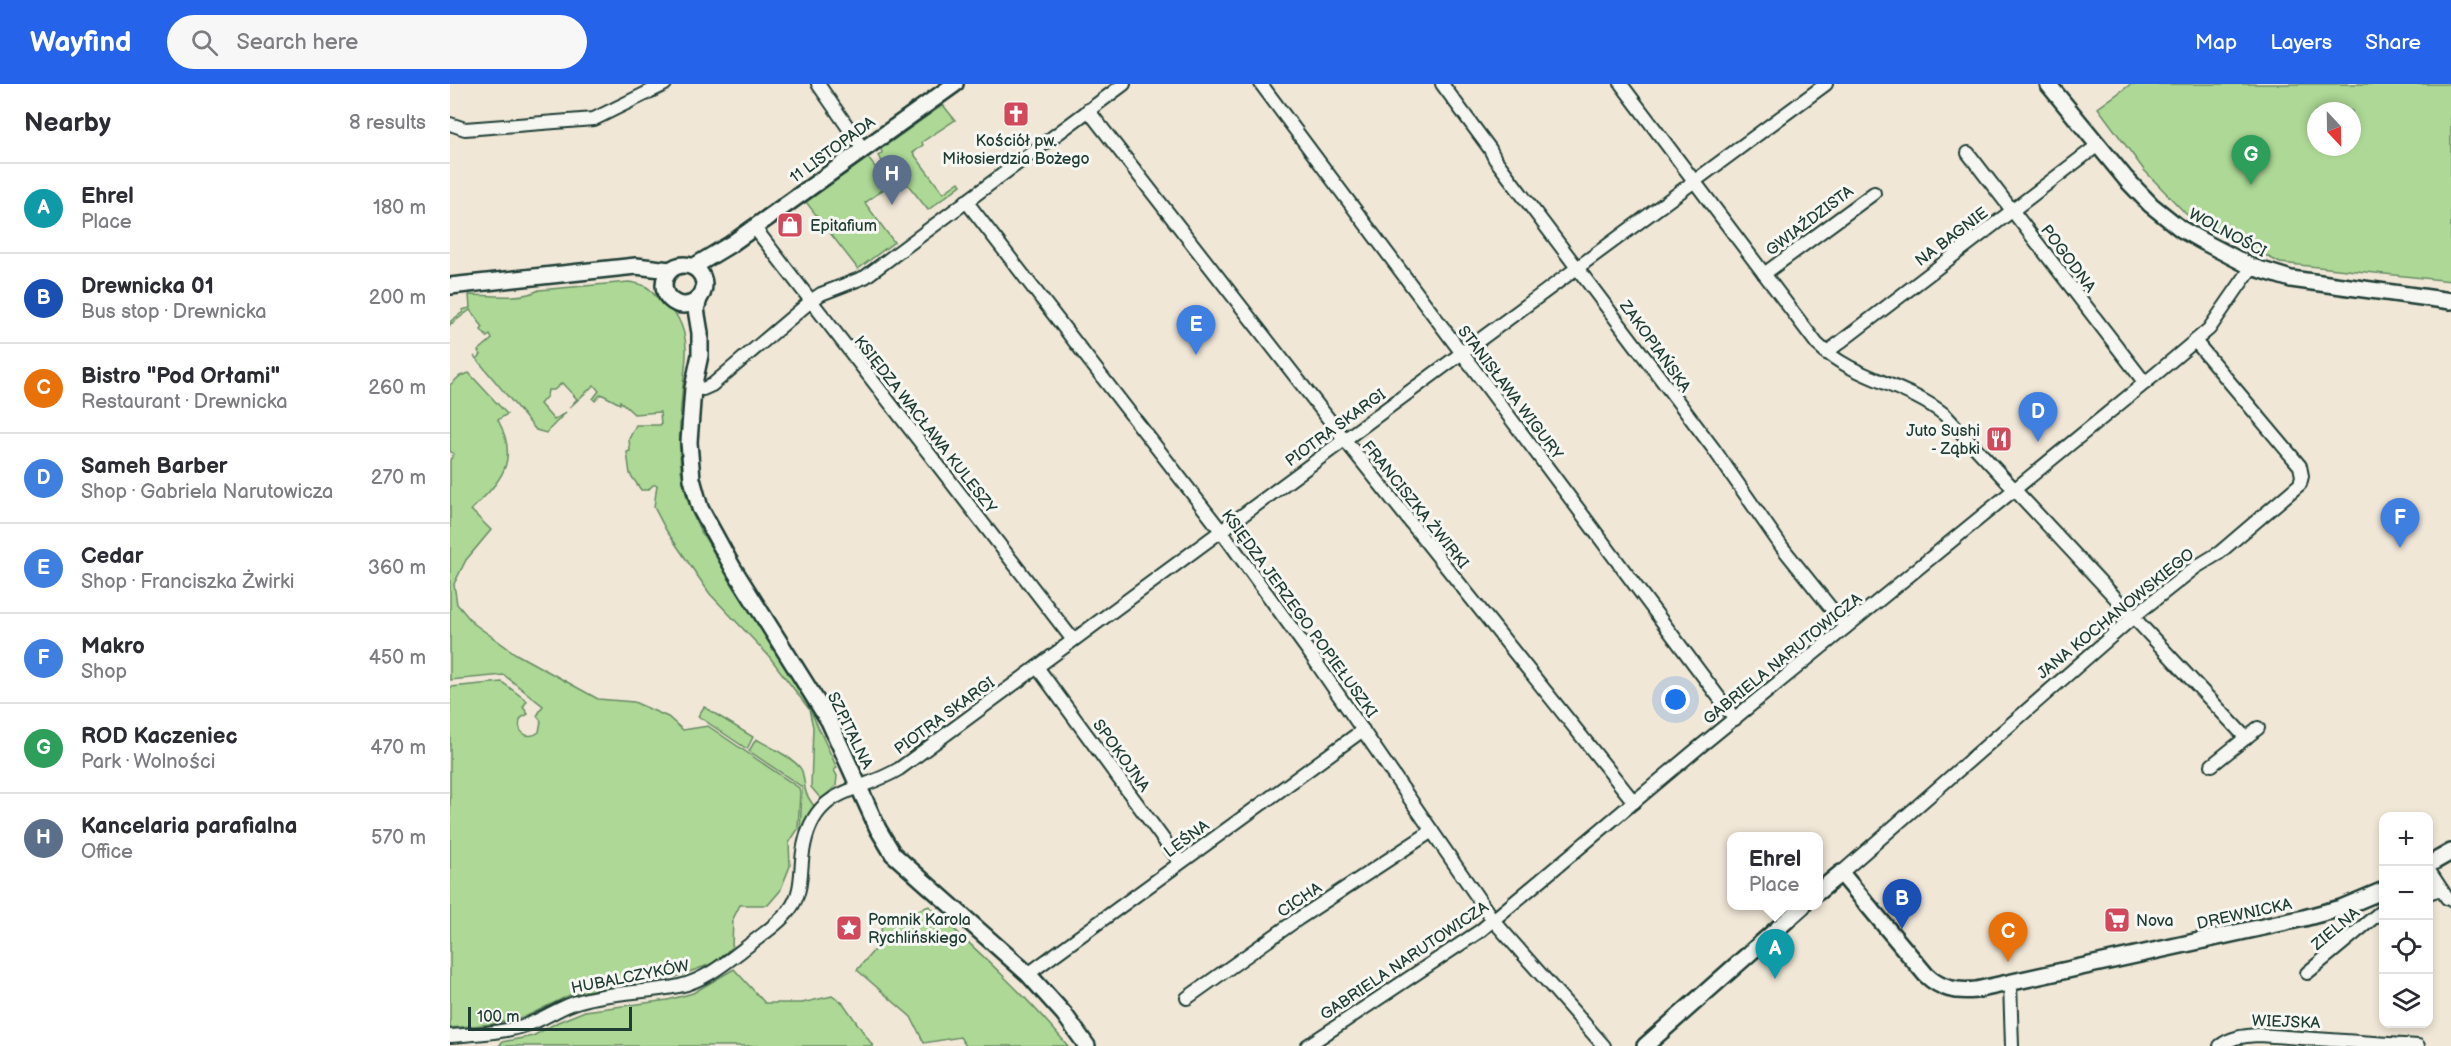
<!DOCTYPE html>
<meta charset="utf-8">
<style>
body{margin:0;font-family:"Balsamiq Sans",sans-serif;background:#f7f7f7;color:#2b2b33}
.controls{position:absolute;right:18px;bottom:18px;display:grid;overflow:hidden;border-radius:12px;box-shadow:0 3px 9px #0003}
.controls button{width:54px;height:54px;display:grid;place-items:center;padding:0;border:0;border-bottom:2px solid #e1e1e2;background:#fff;color:#2b2b33;font:30px sans-serif}
.compass{position:absolute;left:1857px;top:18px;width:54px;height:54px;border-radius:50%;background:#fff;box-shadow:0 3px 9px #0003;rotate:158deg}
.scale{position:absolute;left:18px;bottom:15px;width:164px;box-sizing:border-box;padding-left:6px;border:3px solid #1f3d34;border-top:0;font-size:16px;line-height:21px;white-space:nowrap;color:#1f3d34;-webkit-text-stroke:4px #f6f6f2;paint-order:stroke}
.you{position:absolute;left:1226px;top:616px;width:21px;height:21px;margin:-15px;border:4px solid #fff;border-radius:50%;background:#1a73e8;box-shadow:0 0 0 9px #1a73e833}
.badge{display:grid;place-items:center;width:39px;height:39px;border-radius:50%;background:#2563eb;color:#fff;font-size:20px;font-weight:700}
.pin{position:absolute;translate:-50% -50px;filter:drop-shadow(0 2px 3px #0008)}
.pin::after{content:'';position:absolute;top:32px;width:21px;height:18px;background:inherit;clip-path:polygon(0 0,100% 0,50% 100%)}
.popup{position:absolute;left:1277px;top:748px;width:96px;height:78px;box-sizing:border-box;display:grid;place-content:center;border-radius:12px;background:#fff;filter:drop-shadow(0 2px 4px #0005);font-size:20px;white-space:nowrap;color:#7c7c81}
.popup b{font-size:22px;color:#2b2b33}
.popup::after{content:'';position:absolute;left:50%;top:100%;margin-left:-12px;border:12px solid transparent;border-top-color:#fff}
.list{margin:0;padding:0;list-style:none}
h2{display:flex;justify-content:space-between;align-items:center;height:78px;margin:0;padding:0 24px;font-size:26px}
h2 small{font-size:20px;font-weight:400;color:#7c7c81}
.list li{display:grid;grid-template-columns:39px 1fr auto;gap:18px;align-items:center;box-sizing:border-box;height:90px;padding:0 24px;border-top:2px solid #e1e1e2}
.list b{display:block;font-size:22px;white-space:nowrap}
.list p{margin:0;font-size:20px;white-space:nowrap;color:#7c7c81}
.list em{font-size:20px;font-style:normal;color:#7c7c81}
.icon{flex:none;width:33px;height:33px;fill:none;stroke:currentColor;stroke-width:2;stroke-linecap:round;stroke-linejoin:round}
.map{position:relative;flex:none;width:2001px;height:962px;overflow:hidden}
header{display:flex;align-items:center;gap:36px;box-sizing:border-box;height:84px;padding:0 30px;background:#2563eb;color:#fff}
header strong{font-size:28px}
nav{display:flex;gap:33px;margin-inline-start:auto;font-size:21px}
.search{width:420px;height:54px;background:#f7f7f7;display:flex;align-items:center;gap:15px;box-sizing:border-box;padding:0 21px;border-radius:33px;color:#7c7c81;font-size:22px}
main{display:flex}
aside{flex:1;background:#fff}
.map>svg:first-child{display:block}
</style>
<header>
<strong>Wayfind</strong>
<div class="search"><svg class="icon" aria-label="search" viewBox="0 0 24 24"><circle cx="10" cy="10" r="6"/><path d="M15 15l6 6"/></svg>Search here</div>
<nav><a>Map</a><a>Layers</a><a>Share</a></nav>
</header>
<main>
<aside>
<h2>Nearby<small>8 results</small></h2>
<ul class="list">
<li><span class="badge" style="background:#0f9aa8">A</span><div><b>Ehrel</b><p>Place</p></div><em>180 m</em></li>
<li><span class="badge" style="background:#1a4fb4">B</span><div><b>Drewnicka 01</b><p>Bus stop · Drewnicka</p></div><em>200 m</em></li>
<li><span class="badge" style="background:#e8710a">C</span><div><b>Bistro &quot;Pod Orłami&quot;</b><p>Restaurant · Drewnicka</p></div><em>260 m</em></li>
<li><span class="badge" style="background:#3f7fe0">D</span><div><b>Sameh Barber</b><p>Shop · Gabriela Narutowicza</p></div><em>270 m</em></li>
<li><span class="badge" style="background:#3f7fe0">E</span><div><b>Cedar</b><p>Shop · Franciszka Żwirki</p></div><em>360 m</em></li>
<li><span class="badge" style="background:#3f7fe0">F</span><div><b>Makro</b><p>Shop</p></div><em>450 m</em></li>
<li><span class="badge" style="background:#2e9e5b">G</span><div><b>ROD Kaczeniec</b><p>Park · Wolności</p></div><em>470 m</em></li>
<li><span class="badge" style="background:#5c6f8a">H</span><div><b>Kancelaria parafialna</b><p>Office</p></div><em>570 m</em></li>
</ul>
</aside>
<div class="map">
<svg width="2001" height="962" viewBox="0 0 2001 962">
<rect width="100%" height="100%" fill="#f1e7d7"/>
<filter id="ink" filterUnits="userSpaceOnUse"><feTurbulence type="fractalNoise" baseFrequency=".0167" numOctaves="2"/><feDisplacementMap in="SourceGraphic" scale="12" xChannelSelector="R" yChannelSelector="G"/><feConvolveMatrix kernelMatrix="1 2 1 2 8 2 1 2 1" color-interpolation-filters="sRGB"/></filter>
<g filter="url(#ink)">
<!-- green -->
<g fill="#add895" stroke="#668a64" stroke-width="1.5" fill-rule="evenodd">
<path d="M1681,0H2001V197L1830,179L1737,131L1694,86L1648,24ZM1866,27H1902V63H1866Z"/>
<path d="M493,21L505,36L472,58L473,61L463,69L493,109L509,98L511,101L478,126L451,92L443,91L428,72L432,69L431,65Z"/>
<path d="M418,74L439,101L415,119L444,158L408,185L356,118Z"/>
<path d="M179,198C199,201 199,204 211,219C216,225 225,227 228,234C242,260 234,284 232,311C230,331 229,351 230,371C231,398 238,423 250,446L358,621L387,684L384,686L387,692L386,702L371,715L361,703L363,643L359,625L318,571L260,510L216,446L204,423L207,401H203L198,406H191L180,390L177,368L180,367L179,355L186,341H211L210,328L184,330L170,317V320L151,310L145,317L143,315L149,307L144,301L119,324L127,315L112,299L104,306H98L97,312L90,320L104,336L116,328L96,349L86,346L24,272L27,275L31,271L28,267L42,255L40,251L37,253L31,246L33,243L20,226L0,241L1,237L13,228L12,226L20,224L19,211C38,211 72,216 89,206Z"/>
<path d="M19,289L57,330L48,336C70,377 51,397 21,426L41,446L16,476L4,500L7,520L23,539L66,570L148,615L184,618L218,633L233,646L258,642L349,704L350,708L348,745L339,759L340,782L330,807L318,821H290L283,835L282,863L264,879L225,893L124,909L77,932L43,940L0,944V605L1,603L52,598L77,617L73,623L78,630L71,634C65,648 78,657 89,648L91,637L87,632L93,622L54,591L0,596V376L4,370L0,367V301L10,292Z"/>
<path d="M254,623L303,653L297,665L248,632Z"/>
<path d="M306,655C317,661 348,676 352,687C357,705 351,704 364,722L350,750L352,703L299,667Z"/>
<path d="M479,822C528,867 576,911 618,962H516L510,953L474,959L461,933L407,886L430,859L432,839Z"/>
<path d="M284,885L315,919H352L382,912L393,919L423,962H49L52,958L83,952L108,938L135,927L218,916L243,909Z"/>
</g>
<g fill="none" stroke-linecap="round" stroke-linejoin="round">
<defs>
<g id="minor">
<path d="M368,0L413,65"/>
<path d="M811,0L1285,635"/>
<path d="M992,0L1040,65L1045,75L1263,364L1332,463L1396,543"/>
<path d="M1171,0L1367,260C1403,295 1457,300 1495,331L1796,654"/>
<path d="M638,26L902,365L1184,718"/>
<path d="M0,40L15,45L144,35L215,0"/>
<path d="M1518,69L1695,299"/>
<path d="M516,117L772,448L859,568L1043,836L1154,962"/>
<path d="M304,143L623,556"/>
<path d="M1314,190L1424,109"/>
<path d="M1376,269L1648,61"/>
<path d="M243,304L253,305L262,301L361,217L371,210L415,193L674,0"/>
<path d="M587,583L730,778"/>
<path d="M1762,681L1808,644"/>
<path d="M1978,785L1997,814L2001,816"/>
<path d="M1391,789L1688,529L1746,483L1769,469L1850,400L1852,392L1850,382L1745,257"/>
<path d="M1978,809L1991,805"/>
<path d="M1857,889L1934,825"/>
<path d="M578,890L913,646"/>
<path d="M1560,899L1562,962"/>
<path d="M737,914L848,835L982,747"/>
<path d="M0,952C25,950 52,949 76,941C95,935 111,922 130,917C162,907 197,909 229,902C256,896 278,877 299,861C313,850 330,839 340,825C353,808 350,788 353,768C363,702 406,711 449,685L1376,0"/>
<path d="M857,962L1030,847L1247,665L1707,289L1759,245L1802,183"/>
<path d="M1770,962C1781,953 1794,952 1808,951L1968,962"/>
</g>
<g id="tertiary">
<path d="M1598,0L1676,95L1701,121L1731,145L1754,158L1802,183L1841,195L2001,217"/>
<circle cx="234" cy="201" r="20"/>
<path d="M243,183L281,160L505,0"/>
<path d="M0,202L186,182L220,186"/>
<path d="M249,215L246,225L250,249V271L243,304L239,358L242,395L250,424L283,484L379,637L428,745L443,770L578,890L614,930L637,962"/>
<path d="M1978,781L2001,768"/>
<path d="M1368,808L1391,789L1476,891C1491,905 1506,908 1526,906L1854,834L1891,824L1934,806"/>
<path d="M1195,962L1353,822"/>
</g>
</defs>
<!-- minor casing -->
<use href="#minor" stroke="#1f3d34" stroke-width="16"/>
<!-- tertiary casing -->
<use href="#tertiary" stroke="#1f3d34" stroke-width="20"/>
<!-- minor -->
<use href="#minor" stroke="#f6f6f2" stroke-width="12"/>
<!-- tertiary -->
<use href="#tertiary" stroke="#f6f6f2" stroke-width="15"/>
</g>
</g>
<!-- icons -->
<defs>
<symbol id="church-square" viewBox="-11 -11 22 22"><rect x="-9" y="-9" width="18" height="18" rx="4" fill="#d1495b" stroke="#f6f6f2"/><path d="M-1.2-6h2.4v3.5h3.3v2.4h-3.3V6h-2.4V-.1h-3.3v-2.4h3.3Z" fill="#fff"/></symbol>
<symbol id="shop-square" viewBox="-11 -11 22 22"><rect x="-9" y="-9" width="18" height="18" rx="4" fill="#d1495b" stroke="#f6f6f2"/><path d="M-5-2.5h2.3a2.7 3.5 0 0 1 5.4 0H5L5.5 6h-11ZM-1.5-2.5h3a1.5 2.3 0 0 0-3 0Z" fill="#fff"/></symbol>
<symbol id="restaurant-square" viewBox="-11 -11 22 22"><rect x="-9" y="-9" width="18" height="18" rx="4" fill="#d1495b" stroke="#f6f6f2"/><path d="M-5-6h1v4h1v-4h1v4h1v-4h1v5L-1.5 .5V6h-2V.5L-5-1ZM5-6V6H3V1.5H1.5Q1.5-4 5-6Z" fill="#fff"/></symbol>
<symbol id="supermarket-square" viewBox="-11 -11 22 22"><rect x="-9" y="-9" width="18" height="18" rx="4" fill="#d1495b" stroke="#f6f6f2"/><path d="M-6-5.5h2.5l.6 2H6L4.5 2H-2.5L-4.4-4H-6ZM-1.5 3.2a1.3 1.3 0 1 0 .1 0ZM3 3.2a1.3 1.3 0 1 0 .1 0Z" fill="#fff"/></symbol>
<symbol id="sight-square" viewBox="-11 -11 22 22"><rect x="-9" y="-9" width="18" height="18" rx="4" fill="#d1495b" stroke="#f6f6f2"/><path d="M0-6L1.8-2.2L6-1.7L2.9 1.2L3.7 5.4L0 3.3L-3.7 5.4L-2.9 1.2L-6-1.7L-1.8-2.2Z" fill="#fff"/></symbol>
</defs>
<g fill-rule="evenodd">
<use href="#church-square" x="551" y="15" width="30" height="30"/>
<use href="#shop-square" x="325" y="126" width="30" height="30"/>
<use href="#restaurant-square" x="1534" y="340" width="30" height="30"/>
<use href="#supermarket-square" x="1652" y="821" width="30" height="30"/>
<use href="#sight-square" x="384" y="829" width="30" height="30"/>
</g>
<g text-anchor="middle" stroke-width="6" stroke-linejoin="round" paint-order="stroke">
<!-- poi labels -->
<g font-size="16" fill="#1f3d34" stroke="#f6f6f2" text-anchor="start">
<text x="566" y="62" text-anchor="middle">Kościół pw.<tspan x="566" dy="18">Miłosierdzia Bożego</tspan></text>
<text x="360" y="147">Epitafium</text>
<text x="1530" y="352" text-anchor="end">Juto Sushi<tspan x="1530" dy="18">- Ząbki</tspan></text>
<text x="418" y="841">Pomnik Karola<tspan x="418" dy="18">Rychlińskiego</tspan></text>
<text x="1686" y="842">Nova</text>
</g>
<!-- street labels -->
<g font-size="16" fill="#1f3d34" stroke="#f6f6f2">
<text transform="translate(382 65) rotate(-36)" y="6">11 LISTOPADA</text>
<text transform="translate(1359 136) rotate(-37)" y="6">GWIAŹDZISTA</text>
<text transform="translate(1778 148) rotate(28)" y="6">WOLNOŚCI</text>
<text transform="translate(1501 152) rotate(-37)" y="6">NA BAGNIE</text>
<text transform="translate(1619 174) rotate(53)" y="6">POGODNA</text>
<text transform="translate(1206 262) rotate(54)" y="6">ZAKOPIAŃSKA</text>
<text transform="translate(1061 308) rotate(53)" y="6">STANISŁAWA WIGURY</text>
<text transform="translate(476 340) rotate(52)" y="6">KSIĘDZA WACŁAWA KULESZY</text>
<text transform="translate(885 343) rotate(-36)" y="6">PIOTRA SKARGI</text>
<text transform="translate(966 420) rotate(51)" y="6">FRANCISZKA ŻWIRKI</text>
<text transform="translate(850 529) rotate(54)" y="6">KSIĘDZA JERZEGO POPIEŁUSZKI</text>
<text transform="translate(1665 529) rotate(-39)" y="6">JANA KOCHANOWSKIEGO</text>
<text transform="translate(1332 574) rotate(-39)" y="6">GABRIELA NARUTOWICZA</text>
<text transform="translate(494 631) rotate(-36)" y="6">PIOTRA SKARGI</text>
<text transform="translate(401 646) rotate(64)" y="6">SZPITALNA</text>
<text transform="translate(672 671) rotate(54)" y="6">SPOKOJNA</text>
<text transform="translate(736 754) rotate(-36)" y="6">LEŚNA</text>
<text transform="translate(849 815) rotate(-34)" y="6">CICHA</text>
<text transform="translate(1794 829) rotate(-12)" y="6">DREWNICKA</text>
<text transform="translate(1885 844) rotate(-40)" y="6">ZIELNA</text>
<text transform="translate(954 876) rotate(-34)" y="6">GABRIELA NARUTOWICZA</text>
<text transform="translate(180 892) rotate(-11)" y="6">HUBALCZYKÓW</text>
<text transform="translate(1836 937) rotate(2)" y="6">WIEJSKA</text>
</g>
</g>
</svg>
<div class="controls">
<button>+</button>
<button>−</button>
<button><svg class="icon" aria-label="locate" viewBox="0 0 24 24"><circle cx="12" cy="12" r="6"/><path d="M12 2v4M12 18v4M2 12h4M18 12h4"/></svg></button>
<button><svg class="icon" aria-label="layers" viewBox="0 0 24 24"><path d="M12 4l9 5-9 5-9-5zM3 14l9 5 9-5"/></svg></button>
</div>
<svg class="compass" viewBox="-18 -18 36 36"><path d="M0-13l5 13h-10z" fill="#e53935"/><path d="M0 13l5-13h-10z" fill="#7c7c81"/></svg>
<div class="scale">100 m</div>
<div class="you"></div>
<div class="pin badge" style="left:1325px;top:895px;background:#0f9aa8">A</div>
<div class="popup"><b>Ehrel</b>Place</div>
<div class="pin badge" style="left:1452px;top:845px;background:#1a4fb4">B</div>
<div class="pin badge" style="left:1558px;top:878px;background:#e8710a">C</div>
<div class="pin badge" style="left:1588px;top:358px;background:#3f7fe0">D</div>
<div class="pin badge" style="left:746px;top:271px;background:#3f7fe0">E</div>
<div class="pin badge" style="left:1950px;top:464px;background:#3f7fe0">F</div>
<div class="pin badge" style="left:1801px;top:101px;background:#2e9e5b">G</div>
<div class="pin badge" style="left:442px;top:121px;background:#5c6f8a">H</div>
</div>
</main>
